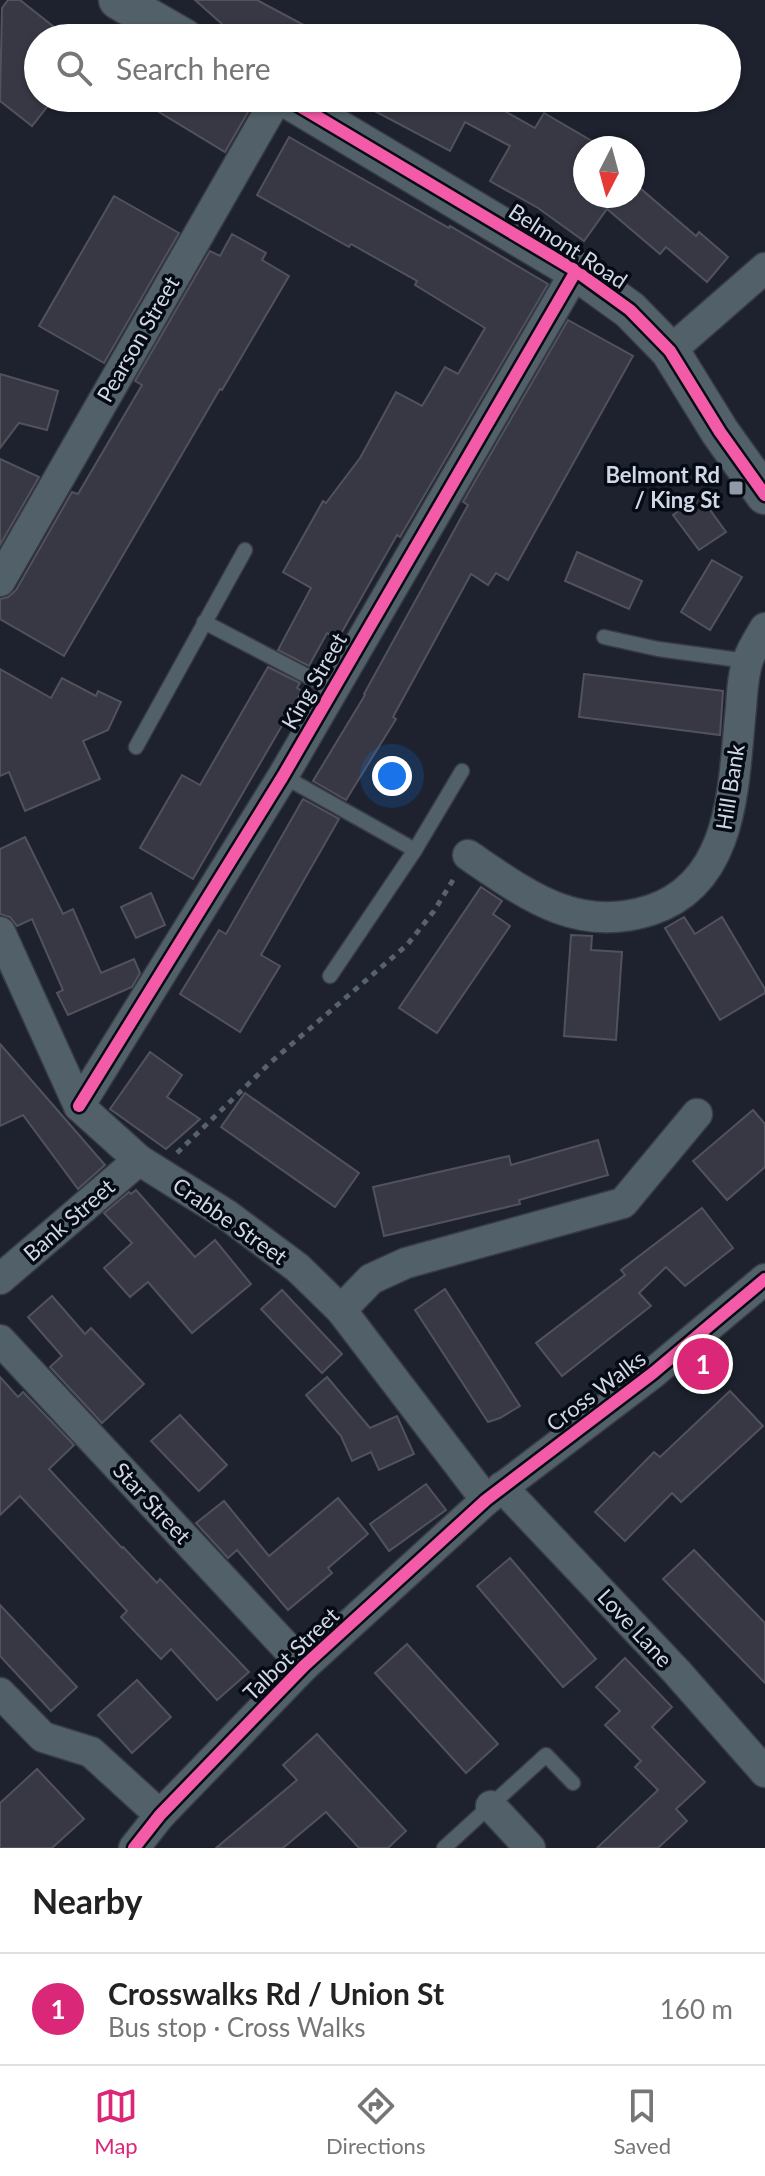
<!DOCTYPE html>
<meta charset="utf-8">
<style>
body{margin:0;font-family:Lato,sans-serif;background:#f6f6f6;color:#222}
.compass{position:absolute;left:573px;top:136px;width:72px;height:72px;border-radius:50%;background:#fff;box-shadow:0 2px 6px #0004;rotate:186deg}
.you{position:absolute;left:392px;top:776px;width:28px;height:28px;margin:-20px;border:6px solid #fff;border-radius:50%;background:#1a73e8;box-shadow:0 0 0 12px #1a73e833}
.badge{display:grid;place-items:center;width:52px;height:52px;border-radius:50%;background:#db2777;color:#fff;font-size:26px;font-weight:700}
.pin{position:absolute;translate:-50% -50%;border:4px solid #fff;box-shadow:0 2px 8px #0006}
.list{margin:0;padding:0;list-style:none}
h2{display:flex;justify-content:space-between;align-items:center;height:104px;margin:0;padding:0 32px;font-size:34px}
h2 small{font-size:26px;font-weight:400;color:#767676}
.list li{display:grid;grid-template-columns:52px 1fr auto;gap:24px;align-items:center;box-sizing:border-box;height:112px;padding:0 32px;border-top:2px solid #e0e0e0}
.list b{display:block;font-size:30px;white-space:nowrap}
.list p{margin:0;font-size:26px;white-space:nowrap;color:#767676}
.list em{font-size:26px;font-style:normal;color:#767676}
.icon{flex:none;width:44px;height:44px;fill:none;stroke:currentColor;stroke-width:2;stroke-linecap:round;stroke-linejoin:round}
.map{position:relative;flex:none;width:765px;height:1848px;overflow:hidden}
.search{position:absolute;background:#fff;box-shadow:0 2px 6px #0004;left:24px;right:24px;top:24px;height:88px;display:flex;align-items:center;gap:20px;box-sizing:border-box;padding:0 28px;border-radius:44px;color:#767676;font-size:30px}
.sheet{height:216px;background:#fff}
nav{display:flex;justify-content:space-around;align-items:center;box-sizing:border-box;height:112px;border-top:2px solid #e0e0e0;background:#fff;font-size:22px;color:#767676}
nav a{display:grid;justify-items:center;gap:4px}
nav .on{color:#db2777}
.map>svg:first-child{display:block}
</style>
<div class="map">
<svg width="765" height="1848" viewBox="0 0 765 1848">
<rect width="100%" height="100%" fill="#1d222e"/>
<!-- building -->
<g fill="#383844" stroke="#52525d" stroke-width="2">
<path d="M8,0H20L68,38H38V98H54L32,126L0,101L2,8Z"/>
<path d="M195,0H257L328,38H241L220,27L222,24Z"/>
<path d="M136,98H225L248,112L225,152Z"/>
<path d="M350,98H481L535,128L544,113L604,148H585V196H635L641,189L696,236L699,232L728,257L707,282L666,247L660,254L607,209L584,241L538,208L490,181L510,146L465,122L450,151Z"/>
<path d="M289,137L449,228L450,226L548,284L400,537L397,535L338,639L327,633L309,666L278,650L311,588L283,572L323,501L326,503L360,458L396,392L422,406L445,367L458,374L485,328L415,285L417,281L351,244L349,247L257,195Z"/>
<path d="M114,196L179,233L104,363L39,326Z"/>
<path d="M232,234L266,253L262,260L289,276L222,390L220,389L64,656L0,619V599L8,597L16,590L72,492L78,494L142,385L135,381L210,251L220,256Z"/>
<path d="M568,320L633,356L508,580L496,573L488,585L471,574L393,717L396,719L346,800L313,781L365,695L364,694L468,505L463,502Z"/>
<path d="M0,374L58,391L47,430L19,423L0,448Z"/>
<path d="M0,459L39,477L0,545Z"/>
<path d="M700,496L726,532L699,550L673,515Z"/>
<path d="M577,552L642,581L629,609L565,581Z"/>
<path d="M712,560L742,577L710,630L681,612Z"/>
<path d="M268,667L300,683L297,688L302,691L193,879L140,848L182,775L200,785Z"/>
<path d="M0,669L51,698L62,678L96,696L98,691L121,702L108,730L83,741L100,779L25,811L9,772L0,776Z"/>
<path d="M584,674L723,691L720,735L579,717Z"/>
<path d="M303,799L339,819L261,955L280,966L240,1032L180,994L219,930L226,934Z"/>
<path d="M25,837L63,914L73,909L101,973L134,959L140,973L132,987L68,1015L57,993L63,990L32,919L17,926L10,917L0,914V849Z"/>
<path d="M481,887L502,901L493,914L510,926L437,1033L399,1008Z"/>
<path d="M151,893L165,925L136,938L121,907Z"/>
<path d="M684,917L695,934L722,917L765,989V993L720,1020L665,928Z"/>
<path d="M571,935L592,936L591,950L622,952L616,1040L564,1036Z"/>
<path d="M0,1044L105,1165L78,1189L23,1115L0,1126Z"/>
<path d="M150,1052L182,1075L167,1097L200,1119L166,1149L110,1109Z"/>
<path d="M245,1093L359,1173L335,1207L221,1127Z"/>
<path d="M753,1110L765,1124V1167L727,1200L693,1161Z"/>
<path d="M598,1140L608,1175L519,1200L520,1204L384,1236L373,1187L509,1156L511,1165Z"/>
<path d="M136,1190L195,1257L215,1240L251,1284L192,1333L148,1282L130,1297L104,1268L132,1243L104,1213L129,1192L131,1194Z"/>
<path d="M702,1208L733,1248L685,1286L666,1267L639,1293L651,1306L562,1376L536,1343L625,1275L621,1270Z"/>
<path d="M445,1289L520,1406L500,1418L488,1422L415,1310Z"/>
<path d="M282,1290L342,1354L322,1373L261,1309Z"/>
<path d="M52,1296L85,1334L91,1328L144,1384L102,1423L50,1367L62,1356L28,1317Z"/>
<path d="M0,1377L18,1397L23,1392L74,1445L49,1469L122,1548L123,1547L157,1583L160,1579L249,1672L217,1700L171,1649L161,1659L121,1617L127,1611L20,1496L0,1515Z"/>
<path d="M327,1377L370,1428L397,1416L414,1454L379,1470L371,1452L352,1461L341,1436L306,1395Z"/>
<path d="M730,1391L763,1426L681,1502L672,1493L625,1541L595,1512L654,1452L660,1457Z"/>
<path d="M180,1415L227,1465L199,1491L151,1441Z"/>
<path d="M426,1484L446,1510L389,1551L370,1524Z"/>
<path d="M338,1498L368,1534L328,1568L332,1573L288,1610L237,1550L228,1558L196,1523L224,1501L269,1556Z"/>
<path d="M694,1550L765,1623V1683L663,1579Z"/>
<path d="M510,1558L596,1659L563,1687L477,1586Z"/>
<path d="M0,1605L77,1687L51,1711L0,1656Z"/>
<path d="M407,1644L498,1744L466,1773L375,1673Z"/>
<path d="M625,1658L672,1707L652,1727L705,1782L676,1809L687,1821L658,1848H597L658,1790L635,1767L641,1761L605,1725L620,1711L596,1687Z"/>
<path d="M137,1680L171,1717L132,1753L98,1715Z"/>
<path d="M317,1734L406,1831L388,1848H359L326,1812L283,1848H216L297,1780L283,1765Z"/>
<path d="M37,1769L84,1819L52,1848H0V1803Z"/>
</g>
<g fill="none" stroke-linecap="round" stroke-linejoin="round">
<defs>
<g id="service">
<path d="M204,622L332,689"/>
<path d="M604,637L658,649L747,661"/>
<path d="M136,747L245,550"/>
<path d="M283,776L415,850"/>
<path d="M330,976L415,850L462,771"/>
<path d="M444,1848L546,1755L573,1783"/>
</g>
<g id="minor">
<path d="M670,351L765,268"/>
<path d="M0,581L277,98"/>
<path d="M468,855C527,895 577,934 651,910C736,882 733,781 741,708C742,692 743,675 748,660C752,649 759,638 765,628"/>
<path d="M0,932L79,1106L139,1160L227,1215L298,1268L341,1310L486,1500"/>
<path d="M79,1106L283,776L576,271"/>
<path d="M0,1279L139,1160"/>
<path d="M341,1310L371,1279L406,1263L623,1203L697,1114"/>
<path d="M0,1340L304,1666"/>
<path d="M502,1487L676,1671L765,1772"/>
<path d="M0,1693L43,1737L91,1752L160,1815"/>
<path d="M491,1806L530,1848"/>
<path d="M134,1848L160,1815L304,1666L486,1500L653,1373L765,1279"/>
</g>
<g id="tertiary">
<path d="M118,0L184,38"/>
<path d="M286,98L576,271L630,310L670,351L720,432L765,495"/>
</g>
</defs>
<!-- service casing -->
<use href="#service" stroke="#383c46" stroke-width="17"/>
<!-- minor casing -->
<use href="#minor" stroke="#383c46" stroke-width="33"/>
<!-- tertiary casing -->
<use href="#tertiary" stroke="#383c46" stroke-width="41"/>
<!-- path -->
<path stroke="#58626a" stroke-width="5" stroke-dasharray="6 6" stroke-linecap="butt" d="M177,1153L271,1062L407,945L434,911L453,880"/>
<!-- service -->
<use href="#service" stroke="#526169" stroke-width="14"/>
<!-- minor -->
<use href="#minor" stroke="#526169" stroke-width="30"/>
<!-- tertiary -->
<use href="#tertiary" stroke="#526169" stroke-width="38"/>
<defs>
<g id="cycleway">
<path d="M286,98L576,271L630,310L670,351L720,432L765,495"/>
<path d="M79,1106L283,776L576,271"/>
<path d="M134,1848L160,1815L304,1666L486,1500L653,1373L765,1279"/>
</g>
</defs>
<!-- cycleway casing -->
<use href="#cycleway" stroke="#060a13" stroke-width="17"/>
<!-- cycleway -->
<use href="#cycleway" stroke="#f35aa7" stroke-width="12"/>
</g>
<!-- markers -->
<rect fill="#9198a7" stroke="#060a13" stroke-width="3" x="728" y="480" width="16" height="16" rx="4"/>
<g text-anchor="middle" stroke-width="7" stroke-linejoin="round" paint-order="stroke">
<!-- street labels -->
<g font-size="22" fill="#d0d8e8" stroke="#060a13">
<text transform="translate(568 246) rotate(33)" y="8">Belmont Road</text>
<text transform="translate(138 339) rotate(-60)" y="8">Pearson Street</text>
<text transform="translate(314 681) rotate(-60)" y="8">King Street</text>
<text transform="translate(730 787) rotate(-81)" y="8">Hill Bank</text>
<text transform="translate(69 1220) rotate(-41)" y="8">Bank Street</text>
<text transform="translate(230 1221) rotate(35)" y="8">Crabbe Street</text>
<text transform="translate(596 1391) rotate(-37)" y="8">Cross Walks</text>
<text transform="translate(152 1503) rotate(47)" y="8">Star Street</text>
<text transform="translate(635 1628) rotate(47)" y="8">Love Lane</text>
<text transform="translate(291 1654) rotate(-44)" y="8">Talbot Street</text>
</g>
<!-- poi labels -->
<g font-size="22" font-weight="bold" fill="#d0d8e8" stroke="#060a13" text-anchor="end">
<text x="720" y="483">Belmont Rd<tspan x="720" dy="25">/ King St</tspan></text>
</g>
</g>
</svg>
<svg class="compass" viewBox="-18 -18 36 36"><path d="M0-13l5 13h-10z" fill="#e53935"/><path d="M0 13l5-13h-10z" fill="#767676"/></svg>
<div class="you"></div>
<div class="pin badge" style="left:703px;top:1364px">1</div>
<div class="search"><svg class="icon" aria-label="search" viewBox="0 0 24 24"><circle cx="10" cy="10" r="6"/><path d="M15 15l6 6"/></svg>Search here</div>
</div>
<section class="sheet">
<h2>Nearby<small></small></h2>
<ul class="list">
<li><span class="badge">1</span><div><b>Crosswalks Rd / Union St</b><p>Bus stop · Cross Walks</p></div><em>160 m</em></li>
</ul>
</section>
<nav>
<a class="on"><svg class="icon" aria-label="map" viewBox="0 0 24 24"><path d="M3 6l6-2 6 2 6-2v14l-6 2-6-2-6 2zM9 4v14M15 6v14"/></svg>Map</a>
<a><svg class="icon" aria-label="directions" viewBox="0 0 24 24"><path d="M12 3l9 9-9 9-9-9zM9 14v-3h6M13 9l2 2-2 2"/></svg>Directions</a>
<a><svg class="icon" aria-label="saved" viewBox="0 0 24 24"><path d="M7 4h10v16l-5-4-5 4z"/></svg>Saved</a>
</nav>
